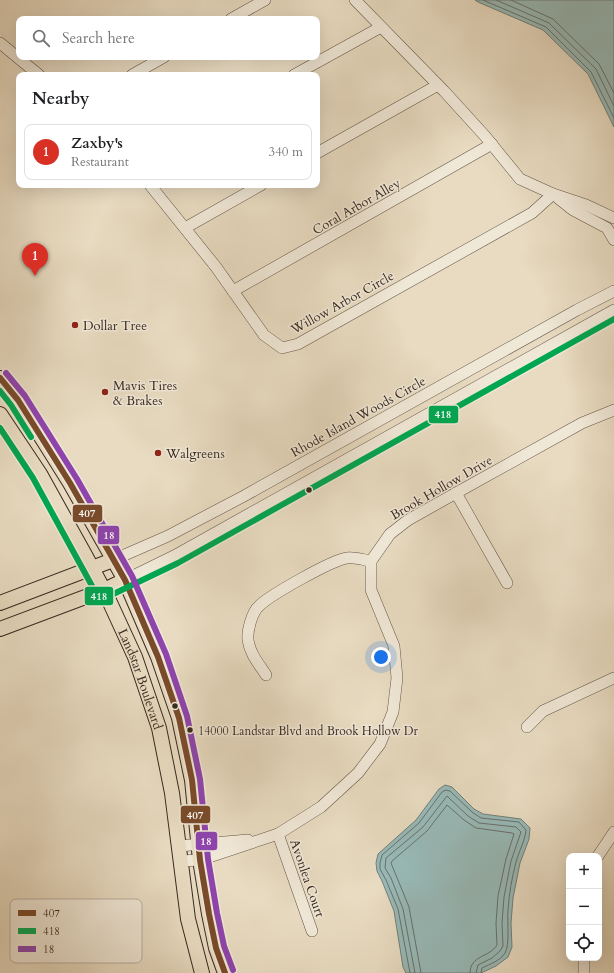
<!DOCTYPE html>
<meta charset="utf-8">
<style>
body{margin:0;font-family:Cardo,serif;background:#f2f2f2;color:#202124}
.controls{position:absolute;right:12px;bottom:12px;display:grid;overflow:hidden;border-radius:8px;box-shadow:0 4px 16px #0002}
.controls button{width:36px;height:36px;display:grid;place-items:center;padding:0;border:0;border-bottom:1px solid #e0e0e0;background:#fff;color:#202124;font:20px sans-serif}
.you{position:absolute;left:381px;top:657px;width:14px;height:14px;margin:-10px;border:3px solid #fff;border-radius:50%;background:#1a73e8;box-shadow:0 0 0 6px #1a73e833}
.badge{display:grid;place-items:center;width:26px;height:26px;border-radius:50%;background:#d93025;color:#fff;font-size:13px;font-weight:700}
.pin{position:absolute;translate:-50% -33px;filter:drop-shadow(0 1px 2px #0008)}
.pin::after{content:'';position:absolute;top:21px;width:14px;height:12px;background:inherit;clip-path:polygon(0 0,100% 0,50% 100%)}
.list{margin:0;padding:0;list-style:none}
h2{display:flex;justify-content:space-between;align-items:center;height:52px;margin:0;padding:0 16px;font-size:17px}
h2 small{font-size:13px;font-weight:400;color:#757577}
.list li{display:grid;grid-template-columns:26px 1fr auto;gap:12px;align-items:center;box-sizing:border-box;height:56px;margin:0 8px 8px;padding:0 8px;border:1px solid #e0e0e0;border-radius:8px}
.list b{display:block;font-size:15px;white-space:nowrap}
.list p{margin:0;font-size:13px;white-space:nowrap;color:#757577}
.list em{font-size:13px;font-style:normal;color:#757577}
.icon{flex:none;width:22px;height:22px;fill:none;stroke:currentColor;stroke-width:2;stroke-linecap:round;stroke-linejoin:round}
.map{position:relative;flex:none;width:614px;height:973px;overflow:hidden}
.search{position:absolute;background:#fff;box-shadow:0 4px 16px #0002;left:16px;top:16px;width:304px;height:44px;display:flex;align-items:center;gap:10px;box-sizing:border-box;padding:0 14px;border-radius:8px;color:#757577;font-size:15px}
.panel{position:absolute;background:#fff;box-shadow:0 4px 16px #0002;left:16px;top:72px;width:304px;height:116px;border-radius:8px}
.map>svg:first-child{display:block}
</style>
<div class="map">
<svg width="614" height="973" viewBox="0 0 614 973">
<rect width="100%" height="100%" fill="#e8dbc1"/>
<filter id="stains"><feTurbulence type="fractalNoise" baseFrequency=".005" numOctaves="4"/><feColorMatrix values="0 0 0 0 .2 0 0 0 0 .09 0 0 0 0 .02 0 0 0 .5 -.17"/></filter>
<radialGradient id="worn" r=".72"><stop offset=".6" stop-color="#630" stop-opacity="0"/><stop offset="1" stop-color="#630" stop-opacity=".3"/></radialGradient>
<!-- water -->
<g fill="#98bab8" stroke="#71807b">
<path d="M475,0H614V127L588,74L543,30L478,2Z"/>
<path d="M445,785L452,787L474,809L483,814L521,819L530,828L529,839L520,863L513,898L511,923L512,947L508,957L496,966L481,973H406L403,967L394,911L382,881L377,871L376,863L378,854L416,820L439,789Z"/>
</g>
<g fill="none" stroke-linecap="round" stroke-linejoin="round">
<!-- shore -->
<g stroke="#68716c" stroke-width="1">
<path d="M483,0L546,27L591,72L614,118"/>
<path d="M496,0L549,23L596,69L614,106"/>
<path d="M511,0L553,19L599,64L614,93"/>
<path d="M410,973L398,909L386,880L380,869V863L382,855L419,823L442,792L446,790L450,791L472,812L481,818L519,822L526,830C525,841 519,851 516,862C512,877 509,894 508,910C507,921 510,945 505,953C500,961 490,964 482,968L481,973"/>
<path d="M415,973L403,909L391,878L385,868L386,858L423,827L447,796L468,816L479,823L516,827L521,832L511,861L504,897L502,923L503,946L500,951L492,958L478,965L476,973"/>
<path d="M421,973L409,907L391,863L392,861L427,831L447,805L464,820L476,828L512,833L514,834L506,859L498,896L496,923L497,945C489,958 470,955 470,973"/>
</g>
<defs>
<g id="minor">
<path d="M355,0L444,91L485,136L520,179L553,194L586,205L614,218"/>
<path d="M231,19L265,0"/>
<path d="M0,43L39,75"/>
<path d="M132,75L164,57"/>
<path d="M294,75L381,27"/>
<path d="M317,153L438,85"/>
<path d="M150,185L216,267L264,335L282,348L298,344L532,213L553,194"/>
<path d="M558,198L573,210L607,228L614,240"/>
<path d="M185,228L261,185"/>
<path d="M233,291L492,144"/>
<path d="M456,493L507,583"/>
<path d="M113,560L168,536L244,496L577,310L614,291"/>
<path d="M125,580L174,556L614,310"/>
<path d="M266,675C259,664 250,654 248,640C247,631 252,612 259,606C270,595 332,560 347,558C355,557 364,560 371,561"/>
<path d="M527,727L543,711L614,678"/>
<path d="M278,834L312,931"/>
<path d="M179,846L248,840"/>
<path d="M598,856L614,832"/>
<path d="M180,861L200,860L278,834L321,807L358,773L380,744L393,712L397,678L394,646L371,590V561L390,534L408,520L456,493L582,423L614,410"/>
<path d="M584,973V958"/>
</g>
<g id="major">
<path d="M0,378L18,400L70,483L125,580L158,657L179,718L192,780L200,860L209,914L216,948L225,973"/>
<path id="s1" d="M0,414L40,474L85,555L107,596L135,657L159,728L172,793L188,919L202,973"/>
<path d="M0,603L113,560"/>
<path d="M0,629L104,590L125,580"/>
</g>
</defs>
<!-- minor casing -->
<use href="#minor" stroke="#635548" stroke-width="12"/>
<!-- major casing -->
<use href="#major" stroke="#37281f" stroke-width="16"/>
<!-- minor -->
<use href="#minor" stroke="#f0e8d7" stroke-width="11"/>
<!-- major -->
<use href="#major" stroke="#e8dbc1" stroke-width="14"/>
<defs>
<path id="bus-1" d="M0,378L18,400L70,483L125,580L158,657L179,718L192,780L200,860L209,914L216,948L225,973"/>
<g id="bus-2">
<path d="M0,391L11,405L31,437"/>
<path d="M0,428L33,478L97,595L101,597L105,598L178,563L614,319"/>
</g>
<path id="bus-3" d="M6,373L25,396L77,479L132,576L166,654L187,716L200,779L208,859L217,913L224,946L233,970"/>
</defs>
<!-- bus-1 casing -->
<use href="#bus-1" stroke="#f0e8d7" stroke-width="9"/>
<!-- bus-2 casing -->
<use href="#bus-2" stroke="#f0e8d7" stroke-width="9"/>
<!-- bus-3 casing -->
<use href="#bus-3" stroke="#f0e8d7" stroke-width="9"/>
<!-- bus-1 -->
<use href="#bus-1" stroke="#7a4b2a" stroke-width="6"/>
<!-- bus-2 -->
<use href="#bus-2" stroke="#00a651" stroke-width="6"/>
<!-- bus-3 -->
<use href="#bus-3" stroke="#8e44ad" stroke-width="6"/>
</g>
<!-- markers -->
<g fill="#8f2418" stroke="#f0e8d7" stroke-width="1.5">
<circle cx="75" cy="325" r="4"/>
<circle cx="105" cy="392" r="4"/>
<circle cx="158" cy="453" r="4"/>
</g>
<g fill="#37281f" stroke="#f0e8d7" stroke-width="1.5">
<circle cx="309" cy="490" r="3.5"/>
<circle cx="175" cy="706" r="3.5"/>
<circle cx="190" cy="730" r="3.5"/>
</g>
<g text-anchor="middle" stroke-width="3" stroke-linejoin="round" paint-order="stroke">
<!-- bus labels -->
<g font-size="12" fill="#37281f" stroke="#f0e8d7" text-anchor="start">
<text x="198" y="735">14000 Landstar Blvd and Brook Hollow Dr</text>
</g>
<!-- street labels -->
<g font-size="13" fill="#37281f" stroke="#f0e8d7">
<text transform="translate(356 206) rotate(-30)" y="5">Coral Arbor Alley</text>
<text transform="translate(342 302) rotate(-29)" y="5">Willow Arbor Circle</text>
<text transform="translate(358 416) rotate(-29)" y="5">Rhode Island Woods Circle</text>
<text transform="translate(441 487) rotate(-30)" y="5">Brook Hollow Drive</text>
<text dy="5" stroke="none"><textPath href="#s1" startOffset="301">Landstar Boulevard</textPath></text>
<text transform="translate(308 878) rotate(71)" y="5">Avonlea Court</text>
</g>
<!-- poi labels -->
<g font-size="13" fill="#37281f" stroke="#f0e8d7" text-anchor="start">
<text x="83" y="330">Dollar Tree</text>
<text x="113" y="390">Mavis Tires<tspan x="113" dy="15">&amp; Brakes</tspan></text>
<text x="166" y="458">Walgreens</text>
</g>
</g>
<!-- legend -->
<rect x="10" y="899" width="132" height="64" rx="6" fill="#f0e8d7" stroke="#b8aea0" stroke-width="1"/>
<rect x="18" y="910" width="18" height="6" fill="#7a4b2a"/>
<rect x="18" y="928" width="18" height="6" fill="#00a651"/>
<rect x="18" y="946" width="18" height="6" fill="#8e44ad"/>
<g font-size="11" fill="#37281f">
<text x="43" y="917">407</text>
<text x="43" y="935">418</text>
<text x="43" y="953">18</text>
</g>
<g stroke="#f0e8d7" stroke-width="1.5">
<rect x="428" y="405" width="31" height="19" rx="4" fill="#00a651"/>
<rect x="72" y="504" width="31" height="19" rx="4" fill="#7a4b2a"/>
<rect x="97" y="525" width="23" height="20" rx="4" fill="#8e44ad"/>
<rect x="84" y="586" width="30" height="20" rx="4" fill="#00a651"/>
<rect x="180" y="805" width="31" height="19" rx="4" fill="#7a4b2a"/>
<rect x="195" y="831" width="23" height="20" rx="4" fill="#8e44ad"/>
</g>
<g font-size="11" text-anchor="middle" font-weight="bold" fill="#fff">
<text x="443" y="418">418</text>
<text x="87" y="517">407</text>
<text x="109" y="539">18</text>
<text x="99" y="600">418</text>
<text x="195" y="819">407</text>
<text x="206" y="845">18</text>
</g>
<rect width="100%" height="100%" filter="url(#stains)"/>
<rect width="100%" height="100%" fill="url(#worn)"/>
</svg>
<div class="controls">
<button>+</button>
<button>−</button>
<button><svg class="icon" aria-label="locate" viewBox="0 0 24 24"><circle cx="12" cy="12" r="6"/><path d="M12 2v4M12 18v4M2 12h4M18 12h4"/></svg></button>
</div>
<div class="you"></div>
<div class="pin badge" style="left:35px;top:276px">1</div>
<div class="search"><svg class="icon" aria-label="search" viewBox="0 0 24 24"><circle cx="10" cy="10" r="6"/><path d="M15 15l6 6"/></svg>Search here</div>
<section class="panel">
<h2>Nearby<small></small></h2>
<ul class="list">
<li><span class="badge">1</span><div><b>Zaxby's</b><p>Restaurant</p></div><em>340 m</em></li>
</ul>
</section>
</div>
